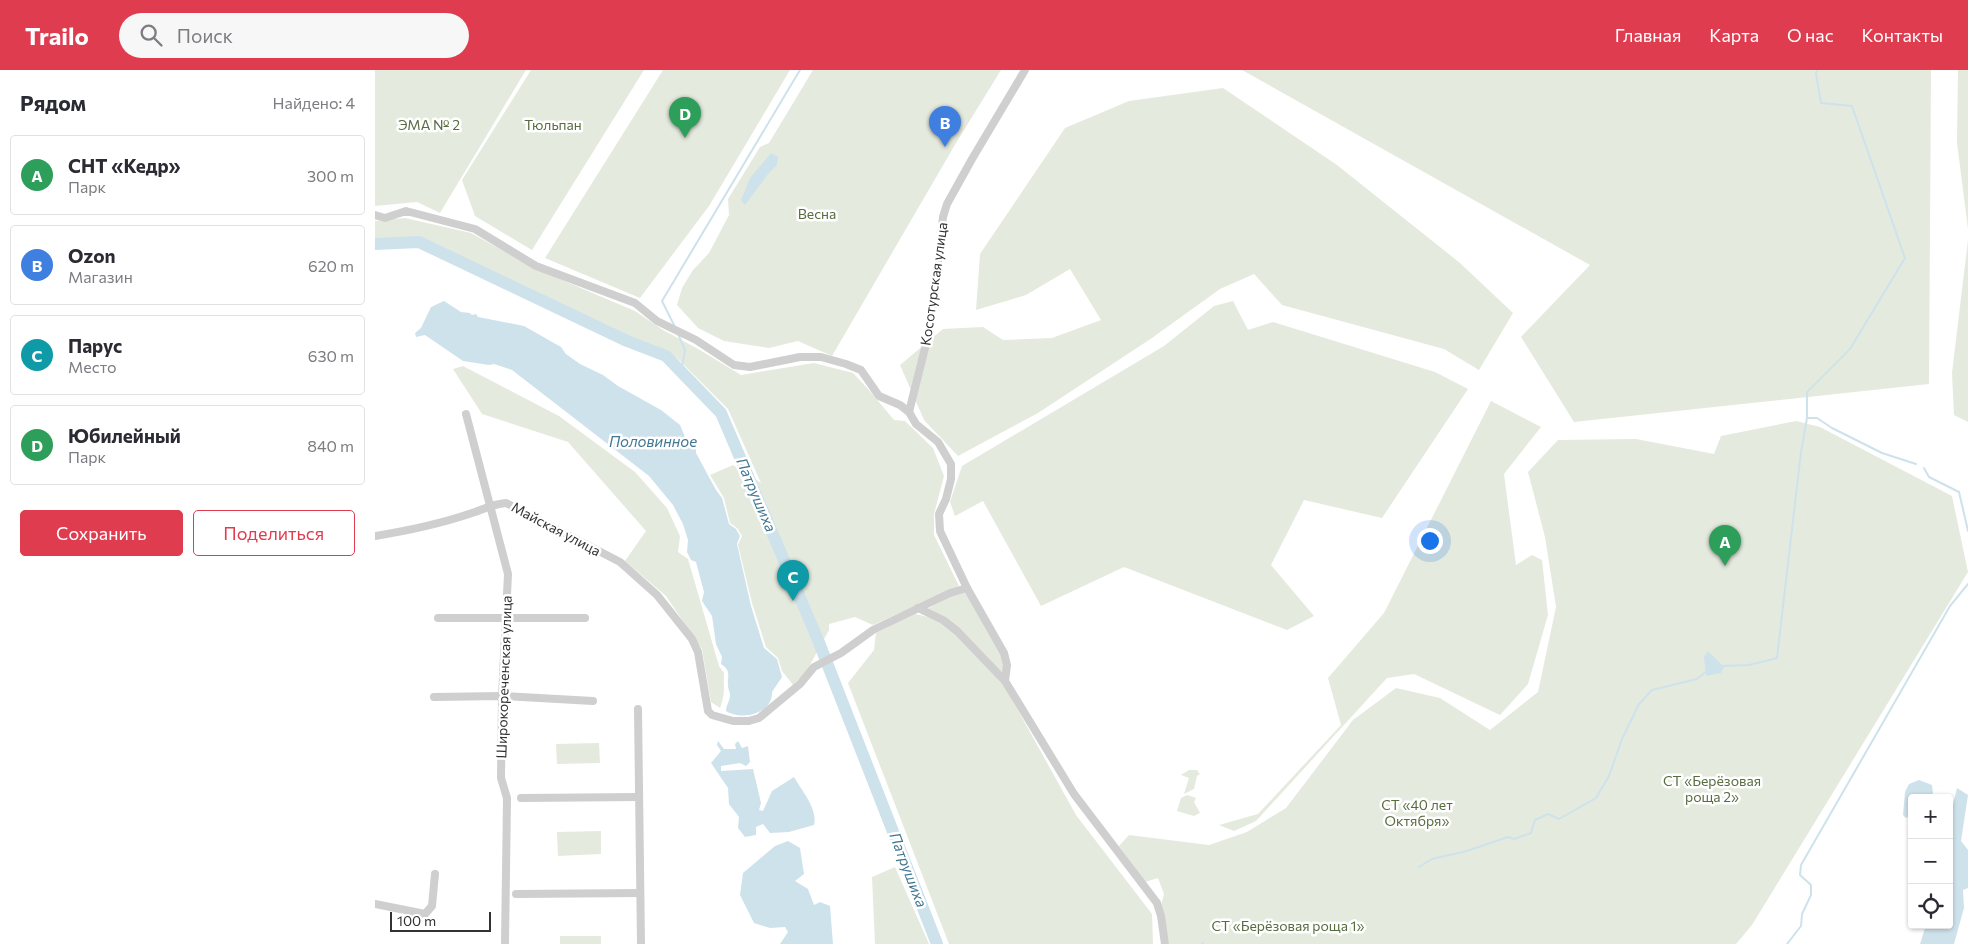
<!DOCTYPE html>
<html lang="ru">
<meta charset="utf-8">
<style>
body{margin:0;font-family:Commissioner,sans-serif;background:#f7f7f7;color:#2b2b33}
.controls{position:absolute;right:15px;bottom:15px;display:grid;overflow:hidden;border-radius:5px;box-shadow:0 1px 4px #0004}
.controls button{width:45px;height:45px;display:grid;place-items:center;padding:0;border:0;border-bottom:1px solid #e1e1e2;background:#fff;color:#2b2b33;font:25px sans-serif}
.scale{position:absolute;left:15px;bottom:12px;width:101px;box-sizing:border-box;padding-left:5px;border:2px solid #323232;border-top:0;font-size:14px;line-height:18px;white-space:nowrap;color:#323232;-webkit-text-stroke:4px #fff;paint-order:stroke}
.you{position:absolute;left:1054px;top:470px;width:18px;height:18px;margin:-12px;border:4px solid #fff;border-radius:50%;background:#1a73e8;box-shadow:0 0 0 8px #1a73e833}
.badge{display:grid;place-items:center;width:32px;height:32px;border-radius:50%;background:#e03c50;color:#fff;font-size:16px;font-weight:700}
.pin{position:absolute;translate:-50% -41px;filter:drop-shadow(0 1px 2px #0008)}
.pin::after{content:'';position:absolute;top:26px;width:18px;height:15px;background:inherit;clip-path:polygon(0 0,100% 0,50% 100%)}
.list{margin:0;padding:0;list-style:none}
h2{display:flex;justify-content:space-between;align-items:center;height:65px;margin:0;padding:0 20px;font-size:21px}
h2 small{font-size:16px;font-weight:400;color:#7c7c81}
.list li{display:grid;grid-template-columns:32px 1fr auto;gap:15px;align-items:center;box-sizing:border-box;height:80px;margin:0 10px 10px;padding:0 10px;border:1px solid #e1e1e2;border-radius:5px}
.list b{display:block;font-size:19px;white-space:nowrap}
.list p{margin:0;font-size:16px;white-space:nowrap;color:#7c7c81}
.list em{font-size:16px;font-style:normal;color:#7c7c81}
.actions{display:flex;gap:10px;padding:15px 20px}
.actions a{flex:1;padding:11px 0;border:1px solid #e03c50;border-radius:5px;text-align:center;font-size:18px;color:#e03c50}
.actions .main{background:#e03c50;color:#fff}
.icon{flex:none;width:28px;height:28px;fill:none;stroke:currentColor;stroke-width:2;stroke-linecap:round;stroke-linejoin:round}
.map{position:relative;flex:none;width:1593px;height:874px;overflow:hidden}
header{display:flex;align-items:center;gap:30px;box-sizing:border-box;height:70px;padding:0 25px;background:#e03c50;color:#fff}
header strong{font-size:24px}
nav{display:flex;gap:28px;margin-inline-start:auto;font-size:18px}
.search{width:350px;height:45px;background:#f7f7f7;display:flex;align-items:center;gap:12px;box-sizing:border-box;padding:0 18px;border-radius:28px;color:#7c7c81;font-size:19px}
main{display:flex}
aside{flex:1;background:#fff}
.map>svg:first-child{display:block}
</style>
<header>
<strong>Trailo</strong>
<div class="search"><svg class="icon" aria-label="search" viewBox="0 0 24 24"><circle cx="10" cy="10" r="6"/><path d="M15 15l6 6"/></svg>Поиск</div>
<nav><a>Главная</a><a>Карта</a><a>О нас</a><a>Контакты</a></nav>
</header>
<main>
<aside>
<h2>Рядом<small>Найдено: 4</small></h2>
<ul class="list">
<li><span class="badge" style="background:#2e9e5b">A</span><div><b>СНТ «Кедр»</b><p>Парк</p></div><em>300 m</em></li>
<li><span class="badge" style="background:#3f7fe0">B</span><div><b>Ozon</b><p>Магазин</p></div><em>620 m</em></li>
<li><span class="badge" style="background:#0f9aa8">C</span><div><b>Парус</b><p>Место</p></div><em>630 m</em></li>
<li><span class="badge" style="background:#2e9e5b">D</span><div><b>Юбилейный</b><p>Парк</p></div><em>840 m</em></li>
</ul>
<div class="actions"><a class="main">Сохранить</a><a>Поделиться</a></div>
</aside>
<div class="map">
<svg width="1593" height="874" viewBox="0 0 1593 874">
<rect width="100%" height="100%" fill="#fff"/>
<!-- green -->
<g fill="#e5eade">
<path d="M0,0H151L65,143L42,132L0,136Z"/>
<path d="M156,0H269L157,180L100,146L87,110Z"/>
<path d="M288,0H415L334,136L265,228L170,188Z"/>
<path d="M438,0H626L581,73L457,286L423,271L394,278L349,271L323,258L302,235L307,218L318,200L334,183L354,145L353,129L385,77L394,73Z"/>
<path d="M867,0H1556L1554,314L1199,352L1146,267L1215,195Z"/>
<path d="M1583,0H1593V159L1582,73Z"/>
<path d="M848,18L962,95L1085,193L1138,243L1104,300L1069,279L907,235L879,204L845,219L777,268L663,343L583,386L549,350L525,295L568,259L608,257L628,270L677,268L726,250L695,199L651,225L601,240L605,184L690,58L754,31Z"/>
<path d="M30,148L96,163L161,199L260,241L288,260L325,280L366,305L439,293L478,303L494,320L519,350L530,351L558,378L569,406L559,444V465L584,516L498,555L480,547L454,554V560L436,593L434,599L418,615L407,601L403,588L391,577L377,533L363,475L367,466L362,458L355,453L349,428L335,405L358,395L386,413L353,339L302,288L164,225L46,168L0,170V151Z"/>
<path d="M1593,170V352L1579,345L1577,303Z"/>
<path d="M858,231L873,260L898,252L1060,302L1093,319L1007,448L929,430L896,495L939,546L912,560L749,497L666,536L608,431L580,446L575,432L587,396L789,276L839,236Z"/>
<path d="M88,296L184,346L260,402L292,438L305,466L303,482L313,489L344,596L349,603C348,619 351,621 345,638L336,632L327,579L291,526L250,491L271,461L193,372L107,344L78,299Z"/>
<path d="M1116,331L1166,357L1129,404L1141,495L1157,485L1167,490L1173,545L1153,614L1125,645L1039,604L1012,608L881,751L859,761L844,755L883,744L966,655L953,608L1009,543Z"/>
<path d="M1421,351L1445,357L1577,426L1593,502L1377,855L1361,874H794L786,835L789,824L783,808L770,812L744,776L754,765L834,775L872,762L911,738L978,650L1021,618L1065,628L1115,660L1163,622L1181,537L1170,467L1153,402L1183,370L1261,369L1339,384L1346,366Z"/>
<path d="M587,522L594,525L628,587V602L623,600L551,540L576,525Z"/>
<path d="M540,544L558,548L576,560L625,608L701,745L777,844L778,874H574L473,613L499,580L501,563Z"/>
<path d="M224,673L225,693L182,694L181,674Z"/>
<path d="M814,700H822L825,704L822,706L819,719L809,724L814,708L806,705Z"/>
<path d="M812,725L821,728L819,732L825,743L819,746L802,741L806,728Z"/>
<path d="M226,761V784L183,786L182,762Z"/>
<path d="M520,797L554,874H500L497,807Z"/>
<rect x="185" y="866" width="41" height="8"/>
</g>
<!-- water -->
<g fill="#cee2ec">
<path d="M396,83L403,87L402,95L394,103L370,135L366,130L375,108Z"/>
<path d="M69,231L86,242L95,243L97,245L101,244L103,247L149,256L186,277L191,284L205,294L228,305L243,316L286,340L305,355L313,374L321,378V383L341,420L347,428L354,454L361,459L365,466L362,474L376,536L389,578L402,589L405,600L407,607L397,622C398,644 366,651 351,641C351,635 355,631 355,625C355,622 353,619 353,616C352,606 357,601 346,594L347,587L341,574L337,546L327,531L329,522L321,492L316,490L312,482L313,470L308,454L298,435L274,406L137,300L119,294L114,295L88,291L50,265L41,267L40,263L46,258L56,237Z"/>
<path d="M1333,581L1349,597L1346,603L1331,606L1329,587Z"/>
<path d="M343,671L349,679H361L360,674L363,671L367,678L373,676L375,692L371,696L365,693L346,696V701L378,699L386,733L384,740L388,741L397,721L419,707C427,721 443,739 439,755L414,762L395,763L388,754L381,757V765L370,767L363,758L364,747L354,734L353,718L336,693L346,681L342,675Z"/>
<path d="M1544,710L1557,715L1558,723L1554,728H1537V744L1531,748L1528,745L1530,722L1534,714Z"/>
<path d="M1582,718L1593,725L1586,771L1593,780V818L1588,820L1589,838L1579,874H1545L1551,855H1574V751Z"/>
<path d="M413,771L425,778L429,804L420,811L433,819L439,835L445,832L455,836L458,874H405L413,862L410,857L395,858L379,853L365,825L368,803L400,776Z"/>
</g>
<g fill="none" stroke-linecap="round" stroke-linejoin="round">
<!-- stream -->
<g stroke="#cee2ec" stroke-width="2">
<path d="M300,257L287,231L425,0"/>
<path d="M303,264L310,280L306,302"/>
<path d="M1432,348H1442L1457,358L1507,383L1541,394"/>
<path d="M1549,398L1554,407L1584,422L1593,461"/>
<path d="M1347,596L1374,595L1402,588L1426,382L1432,348V322L1475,279L1530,188L1477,36L1446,33L1441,4L1442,0"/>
<path d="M1044,797L1057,789L1092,781L1133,767L1139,769L1156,763L1160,750L1173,744L1184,749L1221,728L1234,706L1247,669L1264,634L1277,620L1322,609L1332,601"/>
<path d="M827,873L828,874"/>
<path d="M1412,874L1426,856L1427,844L1436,825V815L1425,805L1426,795L1575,536L1593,514"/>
</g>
<!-- river -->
<path stroke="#cee2ec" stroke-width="12" d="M0,174L44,172L252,271L291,286L346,343L443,570L562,874"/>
<!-- street -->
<g stroke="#cfcfcf" stroke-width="8">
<path d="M650,0L597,89L572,134L568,147L556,254L534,342L541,354L563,372L576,394V409L571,429L564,444L565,461L592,518L629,583L632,595L630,611L699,724L782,833L786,846L790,874"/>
<path d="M0,145L10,148L31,141L100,159L161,196L260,233L282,251L321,270L359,295L375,297L425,287H446L471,294L486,300L504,326L525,335L534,342"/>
<path d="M91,344L133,504L127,626L126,708L132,728L130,874"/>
<path d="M0,466C31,461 64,454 94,444C107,440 117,434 131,433L245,492L282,525L317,569L323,582L333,641L337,645L358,651H374L384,648L425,614L439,597L466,583L498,560L575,523L592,518"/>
<path d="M543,538L568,550L582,561L630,611"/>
<path d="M63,548H210"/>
<path d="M59,627L127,626L218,631"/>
<path d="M263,639L266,874"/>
<path d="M146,728L263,727"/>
<path d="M141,824L265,823"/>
<path d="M0,834L50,844L57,836L60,804"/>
</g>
</g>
<g text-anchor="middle" stroke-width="5" stroke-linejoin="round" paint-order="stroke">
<!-- park labels -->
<g font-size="14" fill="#576d40" stroke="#fff">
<text x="54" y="60">ЭМА № 2</text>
<text x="178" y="60">Тюльпан</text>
<text x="442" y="149">Весна</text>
<text x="1337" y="716">СТ «Берёзовая<tspan x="1337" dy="16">роща 2»</tspan></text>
<text x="1042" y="740">СТ «40 лет<tspan x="1042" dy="16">Октября»</tspan></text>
<text x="913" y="861">СТ «Берёзовая роща 1»</text>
</g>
<!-- street labels -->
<g font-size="14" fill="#323232" stroke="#fff">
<text transform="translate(559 214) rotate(-82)" y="5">Косотурская улица</text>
<text transform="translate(181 459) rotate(28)" y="5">Майская улица</text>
<text transform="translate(129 607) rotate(-88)" y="5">Широкореченская улица</text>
</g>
<!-- water labels -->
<g font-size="15" font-style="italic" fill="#417792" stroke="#fff">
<text x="278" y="377">Половинное</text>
<text transform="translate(381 425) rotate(67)" y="5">Патрушиха</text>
<text transform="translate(533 800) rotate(69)" y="5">Патрушиха</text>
</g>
</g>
</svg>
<div class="controls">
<button>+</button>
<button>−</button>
<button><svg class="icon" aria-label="locate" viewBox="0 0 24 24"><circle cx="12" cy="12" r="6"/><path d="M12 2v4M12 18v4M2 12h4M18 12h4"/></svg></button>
</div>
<div class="scale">100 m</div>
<div class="you"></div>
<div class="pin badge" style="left:1350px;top:496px;background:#2e9e5b">A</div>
<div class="pin badge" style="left:570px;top:77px;background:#3f7fe0">B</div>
<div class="pin badge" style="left:418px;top:531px;background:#0f9aa8">C</div>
<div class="pin badge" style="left:310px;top:68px;background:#2e9e5b">D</div>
</div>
</main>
